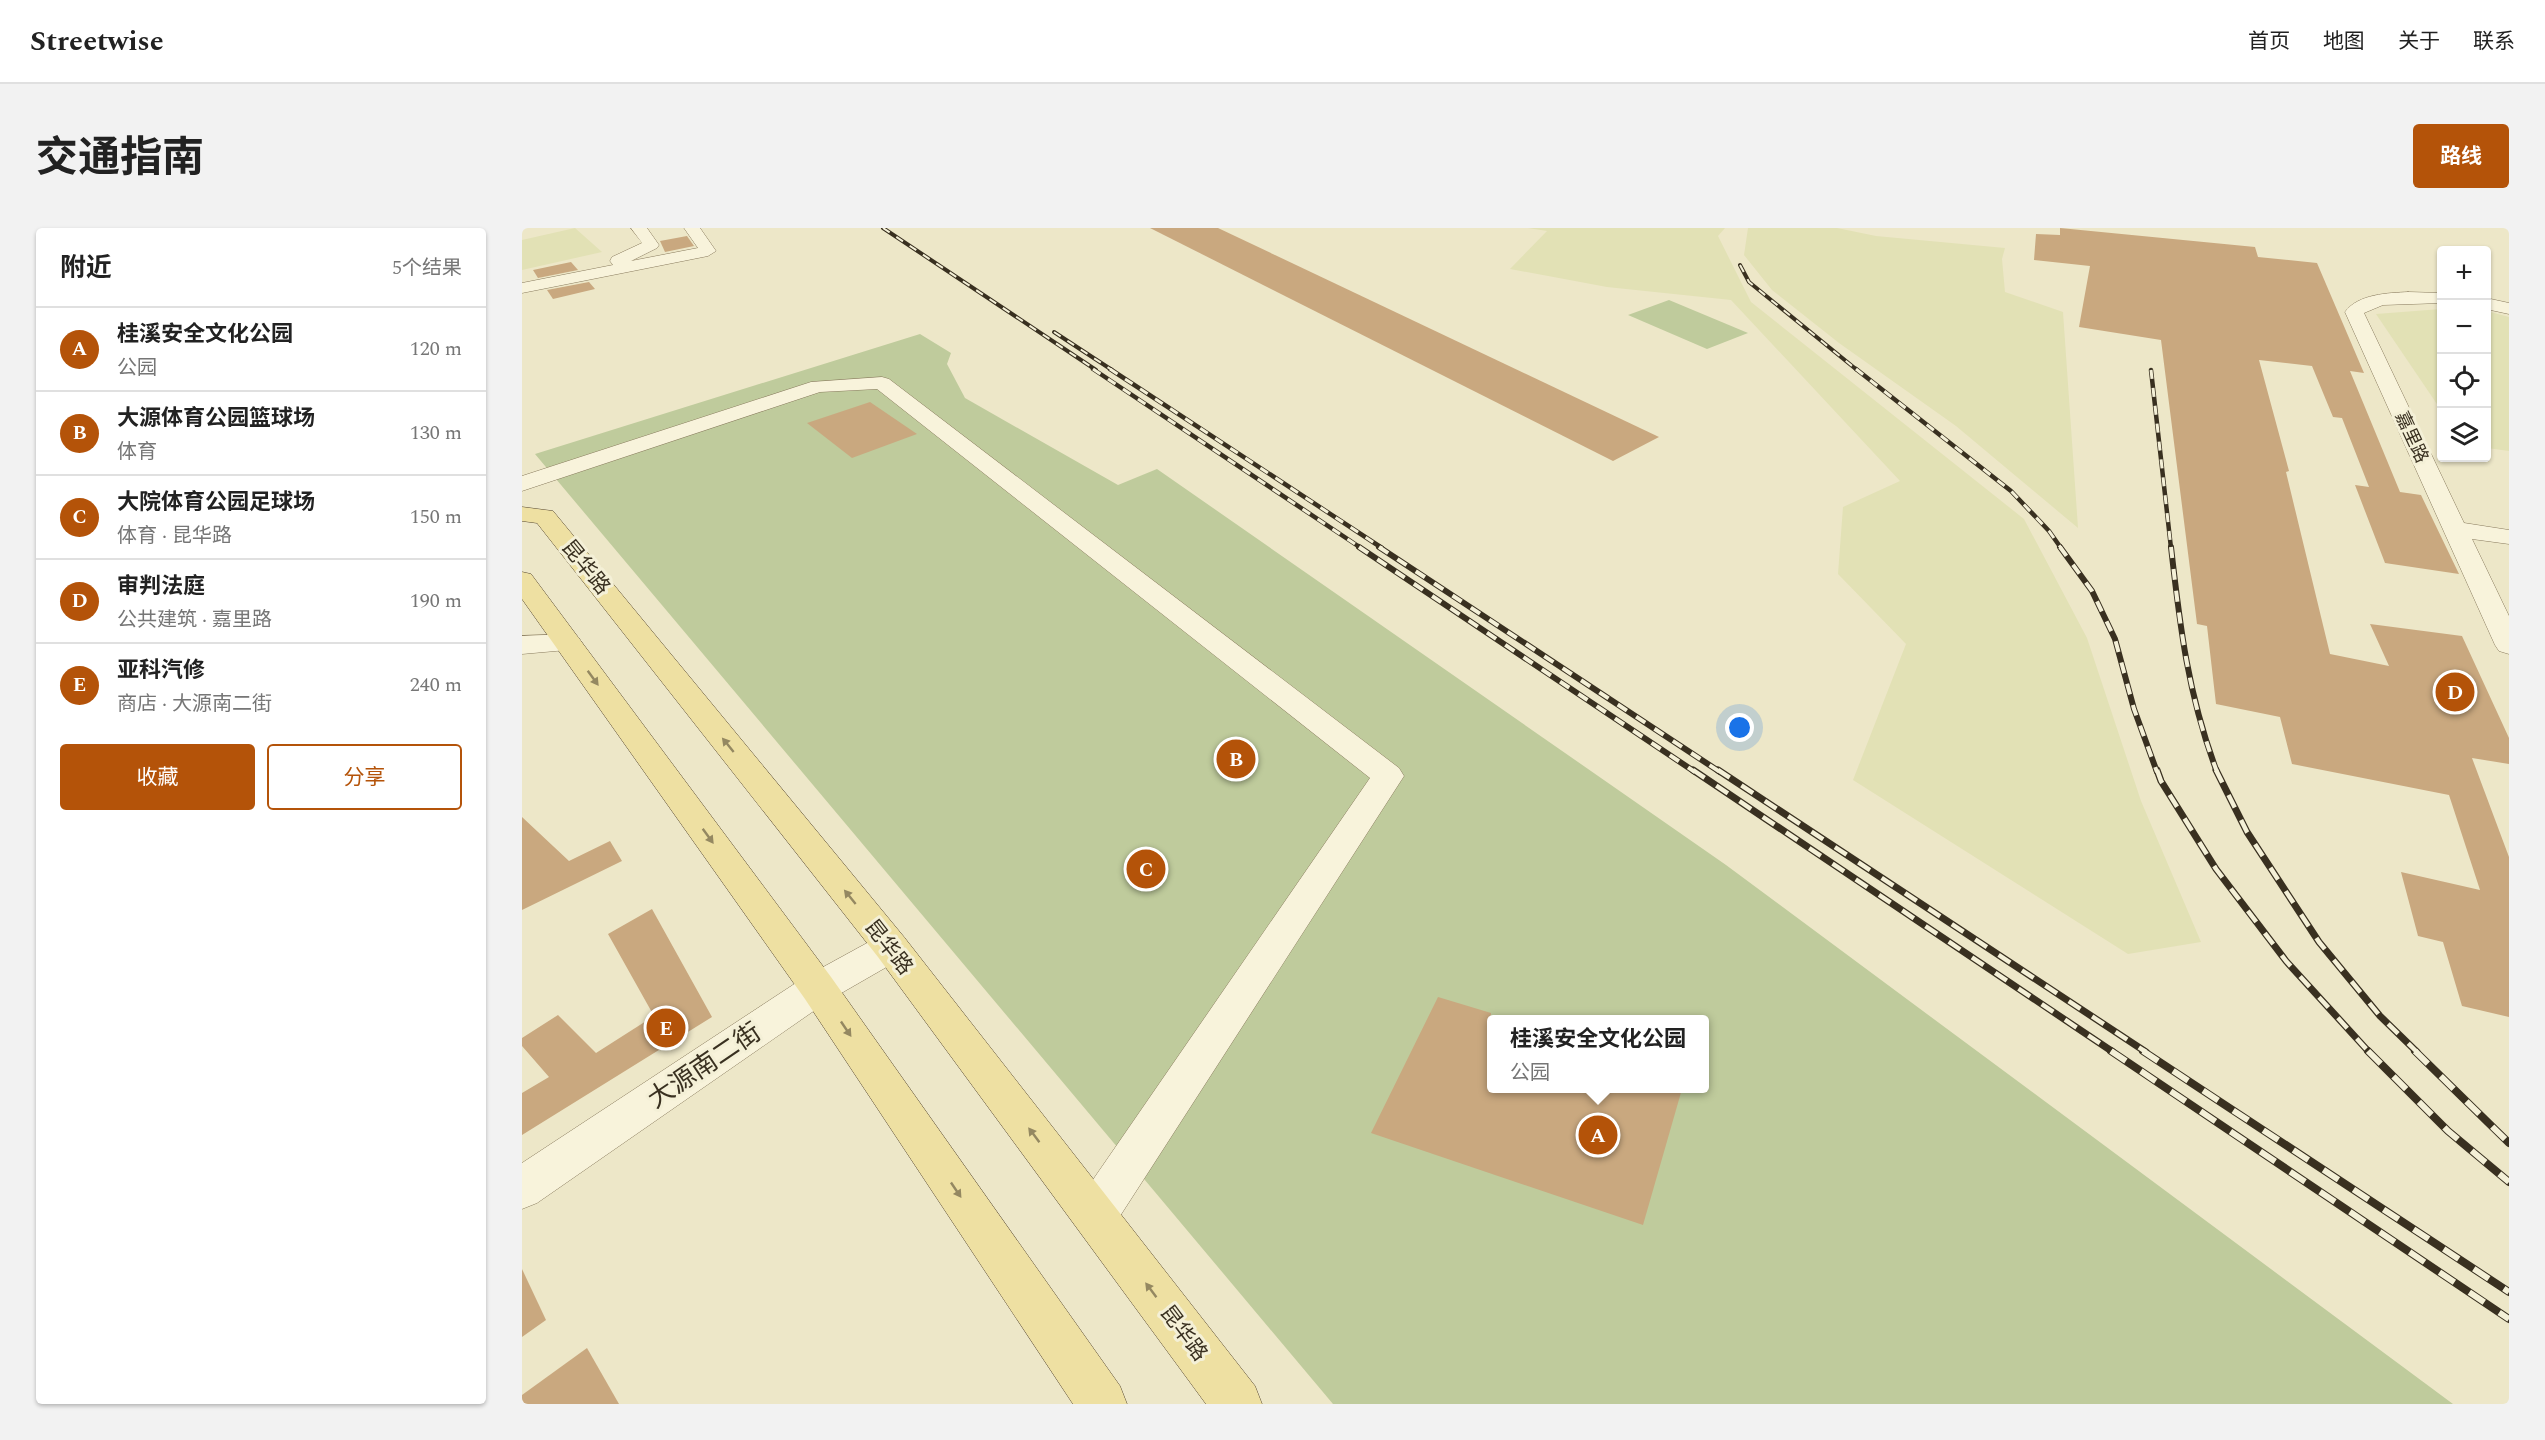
<!DOCTYPE html>
<html lang="zh">
<meta charset="utf-8">
<style>
body{margin:0;font-family:Spectral,"Noto Sans SC",serif;background:#f2f2f2;color:#222}
.controls{position:absolute;right:18px;top:18px;display:grid;overflow:hidden;border-radius:6px;box-shadow:0 2px 4px #0004}
.controls button{width:54px;height:54px;display:grid;place-items:center;padding:0;border:0;border-bottom:2px solid #e0e0e0;background:#fff;color:#222;font:30px sans-serif}
.you{position:absolute;left:1218px;top:500px;width:21px;height:21px;margin:-15px;border:4px solid #fff;border-radius:50%;background:#1a73e8;box-shadow:0 0 0 9px #1a73e833}
.badge{display:grid;place-items:center;width:39px;height:39px;border-radius:50%;background:#b45309;color:#fff;font-size:20px;font-weight:700}
.pin{position:absolute;translate:-50% -50%;border:3px solid #fff;box-shadow:0 2px 6px #0006}
.popup{position:absolute;left:965px;top:787px;width:222px;height:78px;box-sizing:border-box;display:grid;place-content:center;border-radius:6px;background:#fff;filter:drop-shadow(0 2px 4px #0005);font-size:20px;white-space:nowrap;color:#767676}
.popup b{font-size:22px;color:#222}
.popup::after{content:'';position:absolute;left:50%;top:100%;margin-left:-12px;border:12px solid transparent;border-top-color:#fff}
.list{margin:0;padding:0;list-style:none}
h2{display:flex;justify-content:space-between;align-items:center;height:78px;margin:0;padding:0 24px;font-size:26px}
h2 small{font-size:20px;font-weight:400;color:#767676}
.list li{display:grid;grid-template-columns:39px 1fr auto;gap:18px;align-items:center;box-sizing:border-box;height:84px;padding:0 24px;border-top:2px solid #e0e0e0}
.list b{display:block;font-size:22px;white-space:nowrap}
.list p{margin:0;font-size:20px;white-space:nowrap;color:#767676}
.list em{font-size:20px;font-style:normal;color:#767676}
.actions{display:flex;gap:12px;padding:18px 24px}
.actions a{flex:1;padding:14px 0;border:2px solid #b45309;border-radius:6px;text-align:center;font-size:21px;color:#b45309}
.actions .main{background:#b45309;color:#fff}
.icon{flex:none;width:33px;height:33px;fill:none;stroke:currentColor;stroke-width:2;stroke-linecap:round;stroke-linejoin:round}
.map{position:relative;flex:none;width:1987px;height:1176px;overflow:hidden;border-radius:6px}
header{display:flex;align-items:center;gap:36px;box-sizing:border-box;height:84px;padding:0 30px;background:#fff;border-bottom:2px solid #e0e0e0}
header strong{font-size:28px}
nav{display:flex;gap:33px;margin-inline-start:auto;font-size:21px}
.intro{display:flex;align-items:center;justify-content:space-between;box-sizing:border-box;height:144px;padding:0 36px}
h1{margin:0;font-size:42px}
.button{padding:15px 27px;border-radius:6px;background:#b45309;color:#fff;font-size:21px;font-weight:700}
main{display:flex;gap:36px;padding:0 36px}
aside{flex:1;background:#fff;border-radius:6px;box-shadow:0 2px 4px #0004}
.map>svg:first-child{display:block}
</style>
<header>
<strong>Streetwise</strong>
<nav><a>首页</a><a>地图</a><a>关于</a><a>联系</a></nav>
</header>
<div class="intro"><h1>交通指南</h1><a class="button">路线</a></div>
<main>
<aside>
<h2>附近<small>5个结果</small></h2>
<ul class="list">
<li><span class="badge">A</span><div><b>桂溪安全文化公园</b><p>公园</p></div><em>120 m</em></li>
<li><span class="badge">B</span><div><b>大源体育公园篮球场</b><p>体育</p></div><em>130 m</em></li>
<li><span class="badge">C</span><div><b>大院体育公园足球场</b><p>体育 · 昆华路</p></div><em>150 m</em></li>
<li><span class="badge">D</span><div><b>审判法庭</b><p>公共建筑 · 嘉里路</p></div><em>190 m</em></li>
<li><span class="badge">E</span><div><b>亚科汽修</b><p>商店 · 大源南二街</p></div><em>240 m</em></li>
</ul>
<div class="actions"><a class="main">收藏</a><a>分享</a></div>
</aside>
<div class="map">
<svg width="1987" height="1176" viewBox="0 0 1987 1176">
<rect width="100%" height="100%" fill="#ede7c8"/>
<!-- farmland -->
<g fill="#e2e1b5">
<path d="M53,0L80,24L0,42V12Z"/>
<path d="M1006,0H1203L1196,8L1229,74L1502,291L1565,410L1619,573L1679,714L1606,726L1331,552L1384,416L1316,346L1321,279L1378,253L1209,72L1085,59L988,41L1025,3Z"/>
<path d="M1226,0H1315L1354,8L1483,20L1480,31L1483,64L1541,84L1556,300L1434,198L1317,115L1250,62L1222,27Z"/>
<path d="M1919,81H1920L1919,182L1854,86Z"/>
<path d="M1965,83L1987,89V223L1965,220Z"/>
</g>
<!-- green -->
<g fill="#bfcb9c" fill-rule="evenodd">
<path d="M1147,72L1226,105L1185,121L1106,87Z"/>
<path d="M398,106L429,125L425,136L443,170L596,257L635,241L1204,637L1931,1176H811L13,226ZM970,792H1182V860H970Z"/>
</g>
<!-- building -->
<g fill="#c9a87f">
<path d="M628,0H696L1137,209L1091,233Z"/>
<path d="M1538,0L1733,19L1736,29L1795,35L1842,145L1828,143L1878,264L1899,267L1937,346L1863,335L1833,257L1847,259L1820,190L1811,189L1790,138L1737,132L1767,243L1764,244L1808,426L1867,438L1848,396L1940,408L1987,510V536L1950,530L1987,629V789L1940,778L1921,714L1896,708L1879,644L1958,662L1927,567L1770,536L1758,489L1694,476L1685,398L1675,396L1639,112L1557,99L1568,38L1512,32L1514,6L1538,7Z"/>
<path d="M165,8L172,18L143,24L138,13Z"/>
<path d="M49,34L56,42L16,50L11,42Z"/>
<path d="M67,54L73,61L31,71L25,62Z"/>
<path d="M348,174L395,206L330,230L285,195Z"/>
<path d="M0,589L47,633L88,613L100,633L0,682Z"/>
<path d="M130,681L190,789L0,907V865L27,849L0,818V810L36,787L74,825L132,788L86,706Z"/>
<path d="M916,769L969,785V861H1160L1121,997L849,905Z"/>
<path d="M0,1041L24,1092L0,1109Z"/>
<path d="M65,1120L97,1176H0V1167Z"/>
</g>
<g fill="none" stroke-linecap="round" stroke-linejoin="round">
<defs>
<g id="minor">
<path d="M109,0H125L137,17L135,20L109,33L176,20L162,0H178L194,23L186,28L0,65V55L91,37L88,33L90,29L120,15Z"/>
<path d="M1886,64L1920,65V75L1861,77L1842,85L1942,295L1987,302V316L1950,311L1987,388V426L1977,423L1973,417L1823,84C1836,66 1866,65 1886,64Z"/>
<path d="M1964,70L1987,75V86L1964,81Z"/>
<path d="M360,149L367,151L877,540L882,548L589,1002L573,1009L557,1002L551,987L557,972L848,550L355,161L298,164L0,263V248L289,154Z"/>
<path d="M46,406L56,409L60,415L56,421L0,426V408Z"/>
<path d="M369,704L382,709L387,719L382,729L309,771L15,975L0,981V935L283,749L356,709Z"/>
</g>
<g id="major">
<path d="M0,279L31,283L382,709L733,1158L740,1176H684L356,729L15,295L0,293Z"/>
<path d="M0,344L9,346L309,749L598,1158L605,1176H551L283,771L0,371Z"/>
</g>
</defs>
<!-- minor casing -->
<use href="#minor" stroke="#887a5d" stroke-width="1"/>
<!-- major casing -->
<use href="#major" stroke="#564731" stroke-width="1"/>
<!-- minor -->
<use href="#minor" fill="#f8f3db" fill-rule="evenodd"/>
<!-- major -->
<use href="#major" fill="#eee0a2" fill-rule="evenodd"/>
<defs>
<g id="rail-far4">
<path d="M361,0L574,142"/>
<path d="M1218,37L1227,54L1335,142"/>
<path d="M532,104L590,142"/>
</g>
<g id="rail-far3">
<path d="M571,141L839,320"/>
<path d="M588,141L860,320"/>
<path d="M1334,141L1489,263L1527,303L1539,320"/>
<path d="M1629,142L1649,320"/>
</g>
<g id="rail-far2">
<path d="M837,319L1173,544"/>
<path d="M857,319L1198,544"/>
<path d="M1538,319L1570,363L1593,411L1612,481L1635,544"/>
<path d="M1649,319C1658,399 1666,467 1695,544"/>
</g>
<g id="rail-far1">
<path d="M1171,542L1591,824"/>
<path d="M1196,542L1624,824"/>
<path d="M1635,542L1639,553L1694,641L1764,733L1847,824"/>
<path d="M1694,542L1725,604L1797,714L1858,788L1895,824"/>
</g>
<g id="rail">
<path d="M1589,823L1987,1091"/>
<path d="M1621,823L1987,1064"/>
<path d="M1846,823L1926,903L1987,954"/>
<path d="M1893,823L1987,915"/>
</g>
</defs>
<!-- rail-far4 casing -->
<use href="#rail-far4" stroke="#393020" stroke-width="4"/>
<!-- rail-far3 casing -->
<use href="#rail-far3" stroke="#393020" stroke-width="4.5"/>
<!-- rail-far2 casing -->
<use href="#rail-far2" stroke="#393020" stroke-width="6"/>
<!-- rail-far1 casing -->
<use href="#rail-far1" stroke="#393020" stroke-width="7"/>
<!-- rail casing -->
<use href="#rail" stroke="#393020" stroke-width="8"/>
<!-- rail-far4 -->
<use href="#rail-far4" stroke="#f4f0d7" stroke-width="2" stroke-dasharray="8" stroke-linecap="butt"/>
<!-- rail-far3 -->
<use href="#rail-far3" stroke="#f4f0d7" stroke-width="3" stroke-dasharray="9" stroke-linecap="butt"/>
<!-- rail-far2 -->
<use href="#rail-far2" stroke="#f4f0d7" stroke-width="4" stroke-dasharray="11" stroke-linecap="butt"/>
<!-- rail-far1 -->
<use href="#rail-far1" stroke="#f4f0d7" stroke-width="4.5" stroke-dasharray="14" stroke-linecap="butt"/>
<!-- rail -->
<use href="#rail" stroke="#f4f0d7" stroke-width="6" stroke-dasharray="18" stroke-linecap="butt"/>
</g>
<!-- one-way arrows -->
<defs><path id="oneway-solid" d="M-6-.8H1V-3.2L6.5 0L1 3.2V.8H-6Z" transform="scale(1.5)"/></defs>
<g fill="#948861">
<use href="#oneway-solid" transform="translate(71 450) rotate(54)"/>
<use href="#oneway-solid" transform="translate(206 517) rotate(-129)"/>
<use href="#oneway-solid" transform="translate(186 608) rotate(54)"/>
<use href="#oneway-solid" transform="translate(328 669) rotate(-129)"/>
<use href="#oneway-solid" transform="translate(324 801) rotate(56)"/>
<use href="#oneway-solid" transform="translate(512 907) rotate(-127)"/>
<use href="#oneway-solid" transform="translate(434 962) rotate(56)"/>
<use href="#oneway-solid" transform="translate(629 1062) rotate(-127)"/>
</g>
<g text-anchor="middle" stroke-width="6" stroke-linejoin="round" paint-order="stroke">
<!-- far-street labels -->
<g font-size="18" fill="#393020" stroke="#f4f0d7">
<text transform="translate(1890 209) rotate(65)" y="6">嘉里路</text>
</g>
<!-- street labels -->
<g font-size="21" fill="#393020" stroke="#f4f0d7">
<text transform="translate(64 339) rotate(51)" y="7">昆华路</text>
<text transform="translate(367 719) rotate(52)" y="7">昆华路</text>
<text transform="translate(662 1105) rotate(53)" y="7">昆华路</text>
</g>
<!-- near-street labels -->
<g font-size="26" fill="#393020" stroke="#f4f0d7">
<text transform="translate(182 837) rotate(-34)" y="9">大源南二街</text>
</g>
</g>
</svg>
<div class="controls">
<button>+</button>
<button>−</button>
<button><svg class="icon" aria-label="locate" viewBox="0 0 24 24"><circle cx="12" cy="12" r="6"/><path d="M12 2v4M12 18v4M2 12h4M18 12h4"/></svg></button>
<button><svg class="icon" aria-label="layers" viewBox="0 0 24 24"><path d="M12 4l9 5-9 5-9-5zM3 14l9 5 9-5"/></svg></button>
</div>
<div class="you"></div>
<div class="pin badge" style="left:1076px;top:907px">A</div>
<div class="popup"><b>桂溪安全文化公园</b>公园</div>
<div class="pin badge" style="left:714px;top:531px">B</div>
<div class="pin badge" style="left:624px;top:641px">C</div>
<div class="pin badge" style="left:1933px;top:464px">D</div>
<div class="pin badge" style="left:144px;top:800px">E</div>
</div>
</main>
